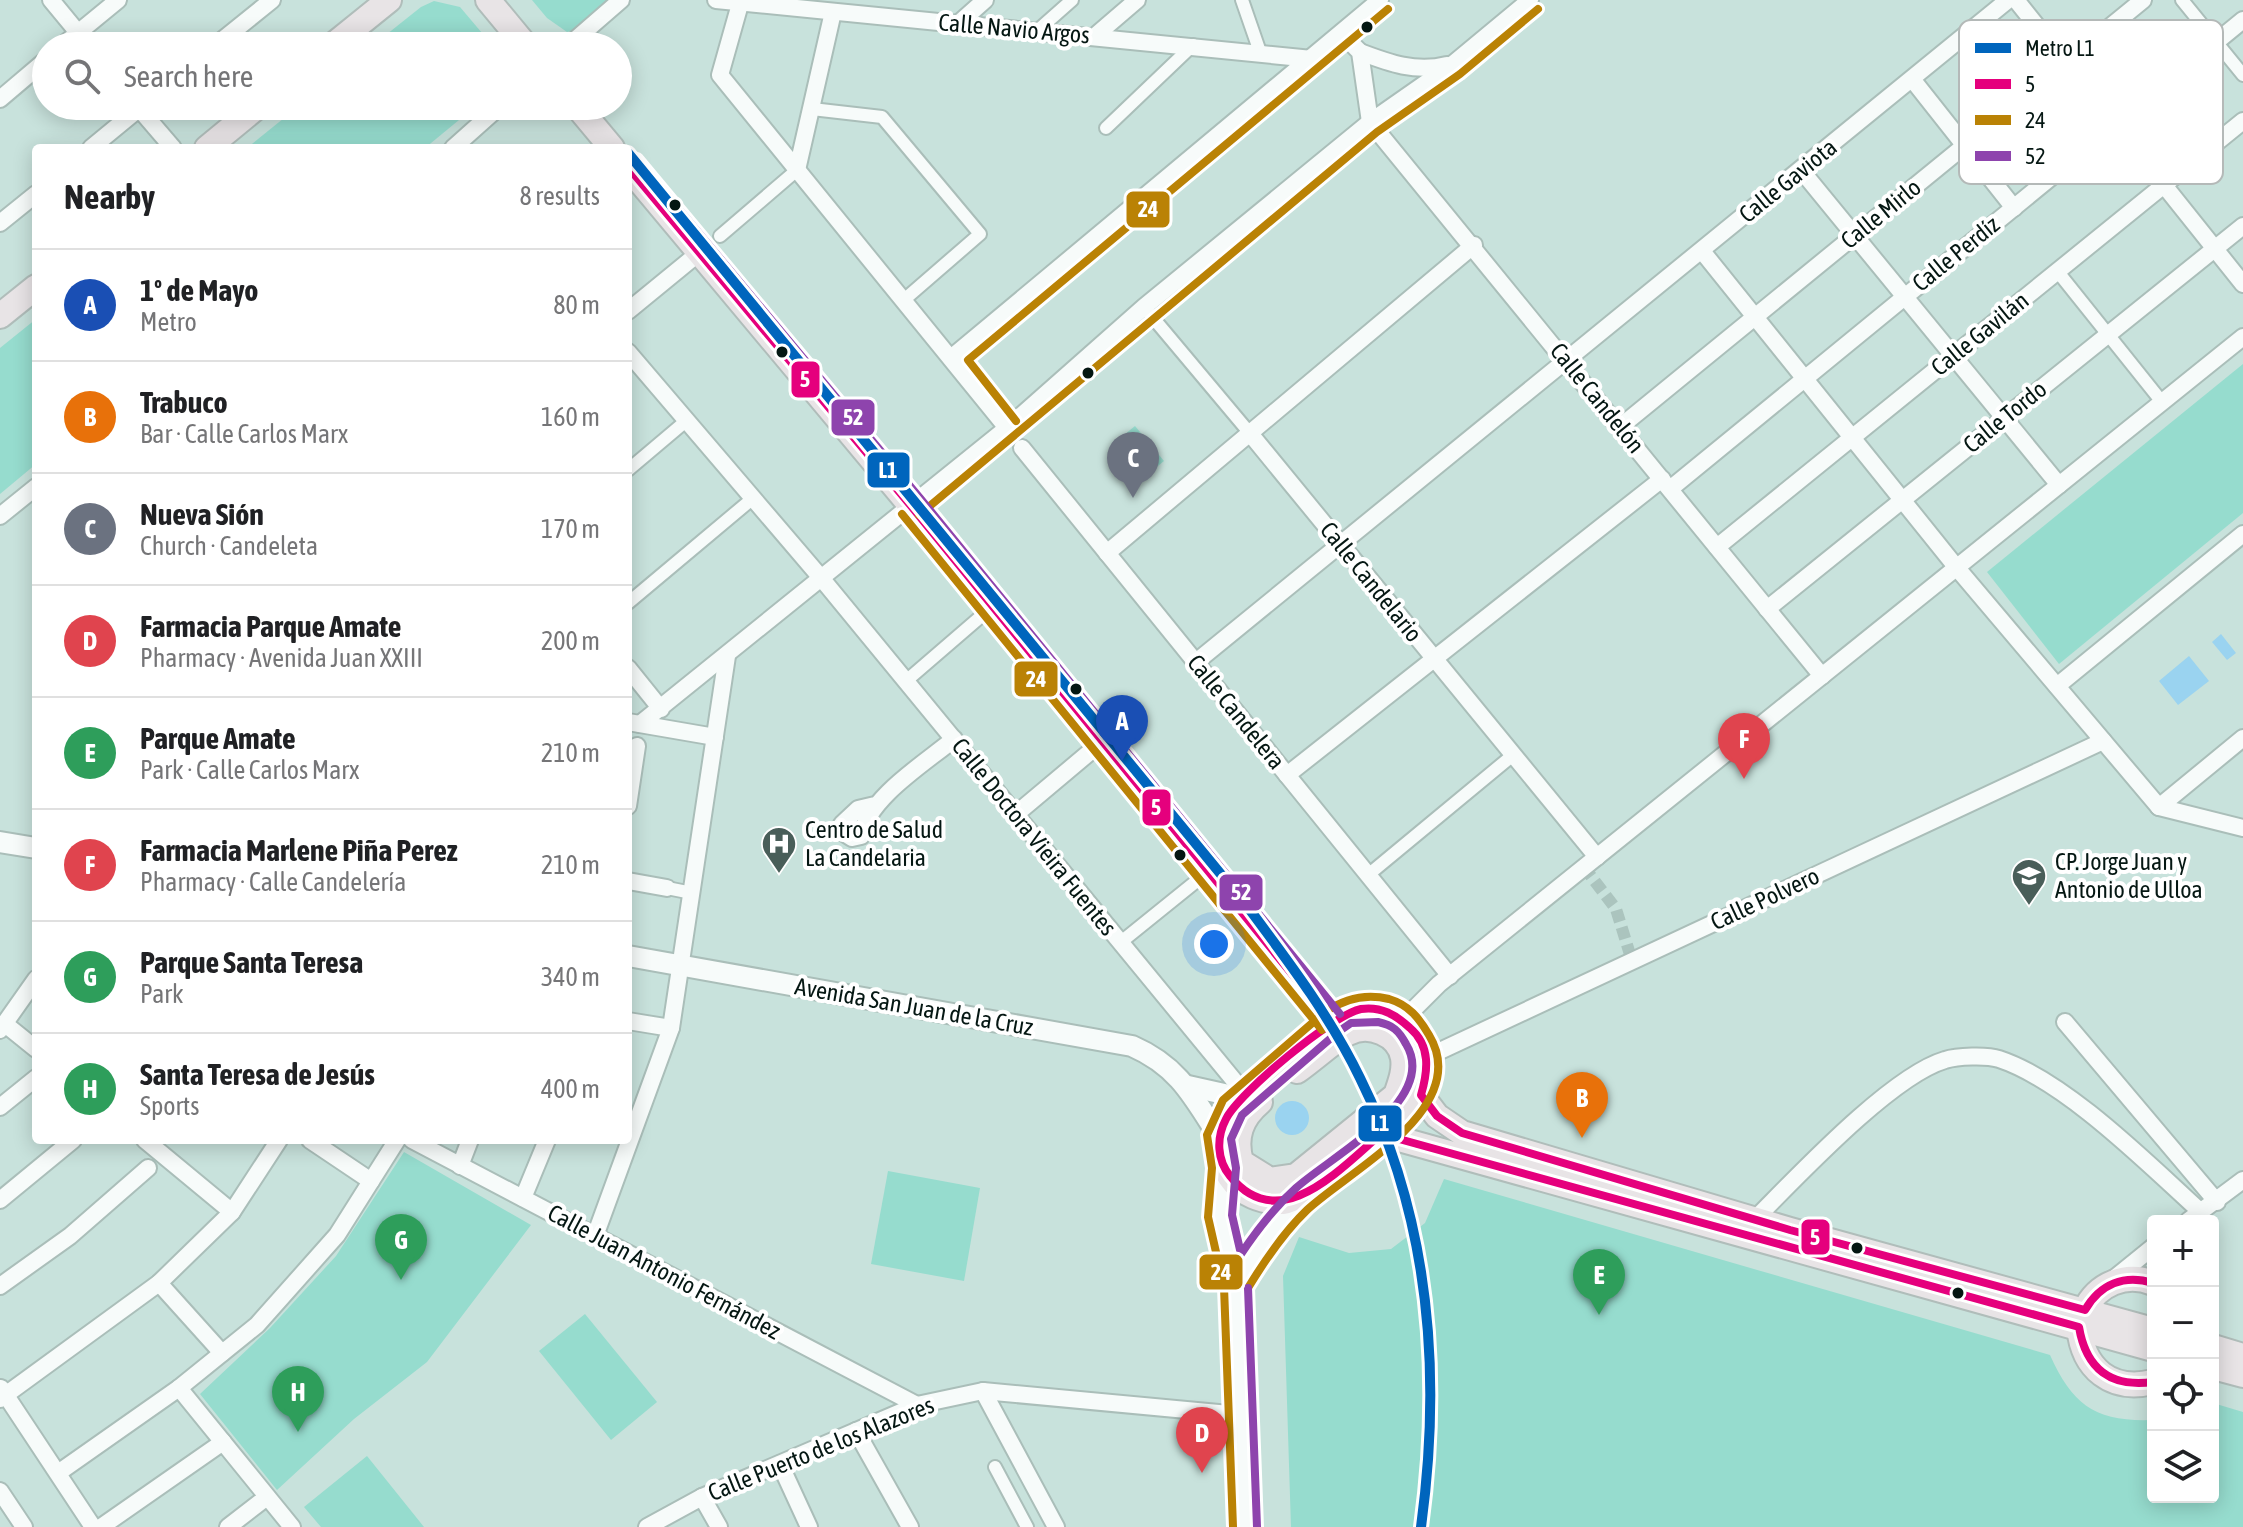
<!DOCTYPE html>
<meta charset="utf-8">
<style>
body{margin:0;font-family:"Asap Condensed",sans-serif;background:#f2f2f2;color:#202124}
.controls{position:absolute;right:24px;bottom:24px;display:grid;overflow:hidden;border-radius:8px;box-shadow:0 4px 20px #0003}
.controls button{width:72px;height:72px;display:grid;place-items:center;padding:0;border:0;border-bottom:2px solid #e0e0e0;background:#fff;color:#202124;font:40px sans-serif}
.you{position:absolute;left:1214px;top:944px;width:28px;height:28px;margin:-20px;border:6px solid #fff;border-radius:50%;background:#1a73e8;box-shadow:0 0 0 12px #1a73e833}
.badge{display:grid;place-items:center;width:52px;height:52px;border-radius:50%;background:#0f766e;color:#fff;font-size:26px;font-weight:700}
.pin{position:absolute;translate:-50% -66px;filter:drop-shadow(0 2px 4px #0008)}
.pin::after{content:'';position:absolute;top:42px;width:28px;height:24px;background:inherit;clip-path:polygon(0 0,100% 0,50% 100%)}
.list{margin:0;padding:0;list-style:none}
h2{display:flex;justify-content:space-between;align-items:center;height:104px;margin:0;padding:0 32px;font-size:34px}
h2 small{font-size:26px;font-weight:400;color:#757577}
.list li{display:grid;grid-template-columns:52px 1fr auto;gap:24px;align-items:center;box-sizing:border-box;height:112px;padding:0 32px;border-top:2px solid #e0e0e0}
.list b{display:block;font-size:30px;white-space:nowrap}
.list p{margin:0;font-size:26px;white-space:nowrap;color:#757577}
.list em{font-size:26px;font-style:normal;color:#757577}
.icon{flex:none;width:44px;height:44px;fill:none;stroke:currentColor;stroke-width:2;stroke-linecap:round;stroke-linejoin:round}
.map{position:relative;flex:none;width:2243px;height:1527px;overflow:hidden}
.search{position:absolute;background:#fff;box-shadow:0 4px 20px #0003;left:32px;top:32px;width:600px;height:88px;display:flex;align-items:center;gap:20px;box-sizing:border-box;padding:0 28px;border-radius:44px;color:#757577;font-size:30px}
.panel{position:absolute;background:#fff;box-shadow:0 4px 20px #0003;left:32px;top:144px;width:600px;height:1000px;border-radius:8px}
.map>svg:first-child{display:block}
</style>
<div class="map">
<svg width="2243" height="1527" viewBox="0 0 2243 1527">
<rect width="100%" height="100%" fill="#c8e2dc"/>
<!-- green -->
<g fill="#96dcce">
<path d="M532,0H612L575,30L567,32L547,18Z"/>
<path d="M434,1L460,7L493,46H372L421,7Z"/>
<path d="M299,106H476L425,148H247Z"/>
<path d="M36,319V464L0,494V348Z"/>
<path d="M2243,364V513L2059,664L1987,572Z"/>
<path d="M1135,426L1164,461L1142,479L1113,444Z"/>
<path d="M404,1152L531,1225L427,1362L354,1419L277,1490L200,1394L270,1328L336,1256Z"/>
<path d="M888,1171L980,1188L964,1281L871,1264Z"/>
<path d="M1444,1179L2050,1355C2073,1406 2096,1422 2153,1420V1497H2213V1403L2243,1412V1527H1291L1283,1276L1299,1237L1349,1253L1391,1249L1425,1223Z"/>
<path d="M585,1314L657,1402L611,1440L539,1351Z"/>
<path d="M367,1456L424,1527H321L304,1507Z"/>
</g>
<!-- water -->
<g fill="#9ad3f0">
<path d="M2221,634L2236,653L2227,660L2212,642Z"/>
<path d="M2189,656L2209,681L2178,705L2159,681Z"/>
<circle cx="1292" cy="1118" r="17"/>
</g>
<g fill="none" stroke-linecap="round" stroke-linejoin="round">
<!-- pedestrian-tunnel -->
<path stroke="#abc4be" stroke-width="12" stroke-dasharray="12 6" stroke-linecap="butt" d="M1584,867L1616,909L1632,961"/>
<defs>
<g id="pedestrian">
<path d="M1242,0L1260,52"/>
<path d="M2182,0L2243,75"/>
<path d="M1037,31L1072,0"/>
<path d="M812,109L882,117L980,234L905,299"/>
<path d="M1106,128L1193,45"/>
<path d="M720,236L797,170"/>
<path d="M2058,272L2162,402"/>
<path d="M1144,307L1248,431"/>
<path d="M628,470L686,421"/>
<path d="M628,603L752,499"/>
<path d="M906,681L993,606"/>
<path d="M1368,875L1513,755"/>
<path d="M667,888L692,893"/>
<path d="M1121,942L1209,871"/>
<path d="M995,1467L1027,1527"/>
</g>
<g id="minor">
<path d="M51,0L89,46"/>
<path d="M716,0L1312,59"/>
<path d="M2016,0L2243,284"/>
<path d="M740,4L720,75L1007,428"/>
<path d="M958,24L985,0"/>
<path d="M1342,34L1360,52L1370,122"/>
<path d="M1095,36L1137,0"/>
<path d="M62,46L118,0"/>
<path d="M215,46L272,0"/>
<path d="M568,46L621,0"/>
<path d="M1360,52C1389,63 1416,73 1447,65"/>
<path d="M1912,79L2014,208"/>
<path d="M0,99L46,60"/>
<path d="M137,106L173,148"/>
<path d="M1370,122L1822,676"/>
<path d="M91,148L142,106"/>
<path d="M453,148L500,106"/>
<path d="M797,170L833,12"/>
<path d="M1801,170L2059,485"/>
<path d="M0,223L36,194"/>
<path d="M1702,251L1957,568L2159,807"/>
<path d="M628,311L700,252"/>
<path d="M628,352L822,579L1246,1095"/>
<path d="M951,358L1380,0"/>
<path d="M1620,427L2143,0"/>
<path d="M1248,431L1597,857"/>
<path d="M1022,448L1450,976"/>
<path d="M1670,489L2243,20"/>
<path d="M0,516L36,487"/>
<path d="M1717,547L2243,121"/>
<path d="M1107,553L1474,245"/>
<path d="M1767,609L2243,226"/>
<path d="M1196,662L2008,0"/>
<path d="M628,668L661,709"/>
<path d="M2057,686L2243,534"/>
<path d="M628,722L715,737"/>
<path d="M640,724L1007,428L1144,307L1370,122L1453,64L1530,0"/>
<path d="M1287,775L1662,479"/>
<path d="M875,805L858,809L842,824L844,833L852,838L861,836C868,798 925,763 954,739"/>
<path d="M628,806L637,746"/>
<path d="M2159,807L2243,738"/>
<path d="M2159,807L2243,828"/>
<path d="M1016,814L1103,741"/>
<path d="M628,881L667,888"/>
<path d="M1404,1019L1439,984L2243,337"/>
<path d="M628,1021L671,1028"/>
<path d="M2065,1022L2217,1202"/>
<path d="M5,1024L36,1049"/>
<path d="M0,1030L36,979"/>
<path d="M1427,1057L2103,741"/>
<path d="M0,1107L36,1078"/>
<path d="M145,1140L232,1212"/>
<path d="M310,1140L371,1181"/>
<path d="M412,1140L917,1405"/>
<path d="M460,1166L470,1140"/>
<path d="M523,1198L547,1140"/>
<path d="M0,1200L73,1140"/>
<path d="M1755,1219C1798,1176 1891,1076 1945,1060C1957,1056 1987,1055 1999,1059C2066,1081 2149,1165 2201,1212"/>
<path d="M2188,1221L2243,1180"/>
<path d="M595,1236L671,1028L727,656"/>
<path d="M2111,1281L2153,1247"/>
<path d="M159,1283L222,1353"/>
<path d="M0,1286L70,1236L148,1168"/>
<path d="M1,1388L93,1527"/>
<path d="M983,1391L1056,1527"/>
<path d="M0,1399L159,1283L232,1212L279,1140"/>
<path d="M856,1431L910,1527"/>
<path d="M780,1464L809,1527"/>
<path d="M58,1473L179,1388"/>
<path d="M0,1491L24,1527"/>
<path d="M702,1497L719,1527"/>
<path d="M101,1527L223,1442"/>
<path d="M228,1527L267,1497"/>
<path d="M292,1527L179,1388L257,1325L337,1235L397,1140"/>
<path d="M647,1527L702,1497L917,1405L983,1391L1240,1415"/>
</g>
<g id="tertiary">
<path d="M0,842L36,848"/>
<path d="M628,956L1132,1046C1178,1066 1193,1096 1219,1137"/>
<path d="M1188,1086L1242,1098"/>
<path d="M1224,1168L1220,1216L1236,1285L1245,1527"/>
<path d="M1236,1285L1264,1240L1306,1195"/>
</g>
<g id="primary">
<path d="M488,0L526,46"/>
<path d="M332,46L389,0"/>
<path d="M577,106L612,148"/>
<path d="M207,148L258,106"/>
<path d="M628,167L911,506L1331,1022"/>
<path d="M0,316L36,287"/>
<path d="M1364,1008C1408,1012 1446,1050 1420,1096C1407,1119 1307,1200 1283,1202C1262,1202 1242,1195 1230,1177C1219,1160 1215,1139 1224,1120C1236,1096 1307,1039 1331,1022C1341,1014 1352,1011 1364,1008Z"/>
<path d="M1421,1095L1437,1116L1462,1133L1790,1230L2153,1330"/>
<path d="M1260,1102C1241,1118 1234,1137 1241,1162L1270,1180L1296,1176L1396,1095C1400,1083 1405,1071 1403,1058C1399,1034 1369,1022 1348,1033C1331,1043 1314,1059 1297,1071"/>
<path d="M1381,1134L2153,1349"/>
<path d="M2085,1310C2097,1284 2126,1272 2153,1283"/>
<path d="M2079,1327C2083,1369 2111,1392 2153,1382"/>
<path d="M2213,1347L2243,1356"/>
<path d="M2213,1367L2243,1375"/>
</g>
</defs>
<!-- pedestrian casing -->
<use href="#pedestrian" stroke="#aabeb9" stroke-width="16"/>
<!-- minor casing -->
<use href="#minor" stroke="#aabeb9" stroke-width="20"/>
<!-- tertiary casing -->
<use href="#tertiary" stroke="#aabeb9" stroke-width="24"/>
<!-- primary casing -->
<use href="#primary" stroke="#b0bdba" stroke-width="28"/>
<!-- pedestrian -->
<use href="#pedestrian" stroke="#f7fbfa" stroke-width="12"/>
<!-- minor -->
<use href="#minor" stroke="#f7fbfa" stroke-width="16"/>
<!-- tertiary -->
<use href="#tertiary" stroke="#f7fbfa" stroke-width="20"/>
<!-- primary -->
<use href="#primary" stroke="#e8e4e6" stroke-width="24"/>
<defs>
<g id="bus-1">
<path d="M628,167L911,506L1331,1022"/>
<path d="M2153,1283C2124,1274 2100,1284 2085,1310L1790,1230L1462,1133L1437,1116L1421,1095C1428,1071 1431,1046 1410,1028C1396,1015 1381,1006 1361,1009C1332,1015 1239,1093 1226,1119C1216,1138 1217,1160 1230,1176C1279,1237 1339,1170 1381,1134L2079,1327C2086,1369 2111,1388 2153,1382"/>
</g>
<g id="bus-2">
<path d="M1016,421L968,360L1388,9"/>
<path d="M902,514L1322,1030"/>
<path d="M919,515L1377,132L1460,74L1538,9"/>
<path d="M1233,1527L1224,1287L1208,1217L1212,1168L1207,1135L1223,1100L1325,1012C1344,999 1365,993 1389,999C1409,1005 1419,1018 1429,1035C1473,1108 1350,1170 1307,1210C1283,1233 1265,1260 1248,1288"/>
</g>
<g id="bus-3">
<path d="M637,159L920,498L1340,1014"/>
<path d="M1378,1022C1393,1025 1399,1031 1406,1044C1440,1100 1330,1157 1296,1188C1275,1207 1257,1230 1241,1254L1232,1215L1236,1168L1231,1139L1242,1115L1338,1032L1351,1023Z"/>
<path d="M1248,1288L1257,1527"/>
</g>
</defs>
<!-- bus-1 casing -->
<use href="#bus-1" stroke="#fff" stroke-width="14"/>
<!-- bus-2 casing -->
<use href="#bus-2" stroke="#fff" stroke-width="14"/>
<!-- bus-3 casing -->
<use href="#bus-3" stroke="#fff" stroke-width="14"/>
<!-- bus-1 -->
<use href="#bus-1" stroke="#e5007d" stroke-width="8"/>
<!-- bus-2 -->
<use href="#bus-2" stroke="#ba8205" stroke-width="8"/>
<!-- bus-3 -->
<use href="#bus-3" stroke="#8e44ad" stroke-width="8"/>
<defs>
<path id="metro-1" d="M628,153L1247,906C1288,961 1330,1016 1360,1078C1430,1219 1442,1373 1421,1527"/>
</defs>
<!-- metro-1 casing -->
<use href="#metro-1" stroke="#fff" stroke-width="16"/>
<!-- metro-1 -->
<use href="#metro-1" stroke="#0065bd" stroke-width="10"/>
</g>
<!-- icons -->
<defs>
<symbol id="hospital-pin" viewBox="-11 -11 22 30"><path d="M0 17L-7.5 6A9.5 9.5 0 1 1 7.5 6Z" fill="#495e59" stroke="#fff"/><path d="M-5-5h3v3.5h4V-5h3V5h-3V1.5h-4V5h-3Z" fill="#fff"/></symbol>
<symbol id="school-pin" viewBox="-11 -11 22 30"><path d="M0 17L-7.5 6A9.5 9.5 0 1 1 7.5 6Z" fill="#495e59" stroke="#fff"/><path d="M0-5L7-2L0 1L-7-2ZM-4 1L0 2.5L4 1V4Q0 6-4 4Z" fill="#fff"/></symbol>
</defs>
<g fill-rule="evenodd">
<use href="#hospital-pin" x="759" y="824" width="40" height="54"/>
<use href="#school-pin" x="2009" y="856" width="40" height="54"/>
</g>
<!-- markers -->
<g fill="#051713" stroke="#fff" stroke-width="3">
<circle cx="1367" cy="27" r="7"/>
<circle cx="675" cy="205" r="7"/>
<circle cx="782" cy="352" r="7"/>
<circle cx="1088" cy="373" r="7"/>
<circle cx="1076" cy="689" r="7"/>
<circle cx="1180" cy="855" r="7"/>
<circle cx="1857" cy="1248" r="7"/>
<circle cx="1958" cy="1293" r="7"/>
</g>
<g text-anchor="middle" stroke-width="8" stroke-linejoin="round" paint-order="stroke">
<!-- street labels -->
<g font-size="24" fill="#051713" stroke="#fff">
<text transform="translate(1014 29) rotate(5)" y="8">Calle Navio Argos</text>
<text transform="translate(1788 181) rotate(-39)" y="8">Calle Gaviota</text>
<text transform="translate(1881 214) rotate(-39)" y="8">Calle Mirlo</text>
<text transform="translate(1956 254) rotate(-39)" y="8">Calle Perdíz</text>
<text transform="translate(1980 334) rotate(-39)" y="8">Calle Gavilán</text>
<text transform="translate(1597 398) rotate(51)" y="8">Calle Candelón</text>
<text transform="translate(2005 417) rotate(-39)" y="8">Calle Tordo</text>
<text transform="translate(1371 582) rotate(51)" y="8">Calle Candelario</text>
<text transform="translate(1236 712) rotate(51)" y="8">Calle Candelera</text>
<text transform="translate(1034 837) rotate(51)" y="8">Calle Doctora Vieira Fuentes</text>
<text transform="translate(1765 899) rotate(-25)" y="8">Calle Polvero</text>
<text transform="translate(914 1007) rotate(10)" y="8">Avenida San Juan de la Cruz</text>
<text transform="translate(664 1272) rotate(28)" y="8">Calle Juan Antonio Fernández</text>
<text transform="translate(821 1449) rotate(-22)" y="8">Calle Puerto de los Alazores</text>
</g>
<!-- poi labels -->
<g font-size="24" fill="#051713" stroke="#fff" text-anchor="start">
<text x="805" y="838">Centro de Salud<tspan x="805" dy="28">La Candelaria</tspan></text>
<text x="2055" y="870">CP. Jorge Juan y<tspan x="2055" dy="28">Antonio de Ulloa</tspan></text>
</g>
</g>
<!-- legend -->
<rect x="1959" y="20" width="264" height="164" rx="12" fill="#fff" stroke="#b4b9b8" stroke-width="2"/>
<rect x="1975" y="43" width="36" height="10" fill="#0065bd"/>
<rect x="1975" y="79" width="36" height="10" fill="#e5007d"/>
<rect x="1975" y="115" width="36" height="10" fill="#ba8205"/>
<rect x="1975" y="151" width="36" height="10" fill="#8e44ad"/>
<g font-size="22" fill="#051713">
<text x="2025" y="56">Metro L1</text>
<text x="2025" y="92">5</text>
<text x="2025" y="128">24</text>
<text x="2025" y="164">52</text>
</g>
<g stroke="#fff" stroke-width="3">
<rect x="1125" y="190" width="46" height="39" rx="8" fill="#ba8205"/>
<rect x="790" y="360" width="31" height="39" rx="8" fill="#e5007d"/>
<rect x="830" y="398" width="46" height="39" rx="8" fill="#8e44ad"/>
<rect x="866" y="451" width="45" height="38" rx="8" fill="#0065bd"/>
<rect x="1013" y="660" width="46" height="38" rx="8" fill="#ba8205"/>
<rect x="1141" y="788" width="31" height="39" rx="8" fill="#e5007d"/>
<rect x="1218" y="873" width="46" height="39" rx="8" fill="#8e44ad"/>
<rect x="1357" y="1104" width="46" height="39" rx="8" fill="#0065bd"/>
<rect x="1800" y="1218" width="31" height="38" rx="8" fill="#e5007d"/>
<rect x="1198" y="1253" width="46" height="38" rx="8" fill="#ba8205"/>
</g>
<g font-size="22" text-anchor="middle" font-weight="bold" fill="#fff">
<text x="1148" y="217">24</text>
<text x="805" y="387">5</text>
<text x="853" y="425">52</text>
<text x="888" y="478">L1</text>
<text x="1036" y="687">24</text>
<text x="1156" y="815">5</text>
<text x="1241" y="900">52</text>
<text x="1380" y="1131">L1</text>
<text x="1815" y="1245">5</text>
<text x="1221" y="1280">24</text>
</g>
</svg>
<div class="controls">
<button>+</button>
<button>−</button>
<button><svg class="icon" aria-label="locate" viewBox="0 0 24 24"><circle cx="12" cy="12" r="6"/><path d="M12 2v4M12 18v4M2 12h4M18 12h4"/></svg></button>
<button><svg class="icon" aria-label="layers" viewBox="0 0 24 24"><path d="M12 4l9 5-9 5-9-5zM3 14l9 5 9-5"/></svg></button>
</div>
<div class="you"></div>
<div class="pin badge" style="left:1122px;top:761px;background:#1a4fb4">A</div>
<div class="pin badge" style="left:1582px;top:1138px;background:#e8710a">B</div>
<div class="pin badge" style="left:1133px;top:498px;background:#6b7280">C</div>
<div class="pin badge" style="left:1202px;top:1473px;background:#e0444e">D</div>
<div class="pin badge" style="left:1599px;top:1315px;background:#2e9e5b">E</div>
<div class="pin badge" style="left:1744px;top:779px;background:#e0444e">F</div>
<div class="pin badge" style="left:401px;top:1280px;background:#2e9e5b">G</div>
<div class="pin badge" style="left:298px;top:1432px;background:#2e9e5b">H</div>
<div class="search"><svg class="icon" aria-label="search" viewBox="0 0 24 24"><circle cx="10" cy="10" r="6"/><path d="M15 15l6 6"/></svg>Search here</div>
<section class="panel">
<h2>Nearby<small>8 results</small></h2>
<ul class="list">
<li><span class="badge" style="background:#1a4fb4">A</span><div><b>1º de Mayo</b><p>Metro</p></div><em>80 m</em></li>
<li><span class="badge" style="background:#e8710a">B</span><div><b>Trabuco</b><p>Bar · Calle Carlos Marx</p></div><em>160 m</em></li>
<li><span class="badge" style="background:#6b7280">C</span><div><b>Nueva Sión</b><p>Church · Candeleta</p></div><em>170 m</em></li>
<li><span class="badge" style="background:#e0444e">D</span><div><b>Farmacia Parque Amate</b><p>Pharmacy · Avenida Juan XXIII</p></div><em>200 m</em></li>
<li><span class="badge" style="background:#2e9e5b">E</span><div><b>Parque Amate</b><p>Park · Calle Carlos Marx</p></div><em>210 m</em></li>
<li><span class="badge" style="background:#e0444e">F</span><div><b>Farmacia Marlene Piña Perez</b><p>Pharmacy · Calle Candelería</p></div><em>210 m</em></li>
<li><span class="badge" style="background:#2e9e5b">G</span><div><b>Parque Santa Teresa</b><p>Park</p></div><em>340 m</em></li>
<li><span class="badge" style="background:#2e9e5b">H</span><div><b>Santa Teresa de Jesús</b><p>Sports</p></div><em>400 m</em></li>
</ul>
</section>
</div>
